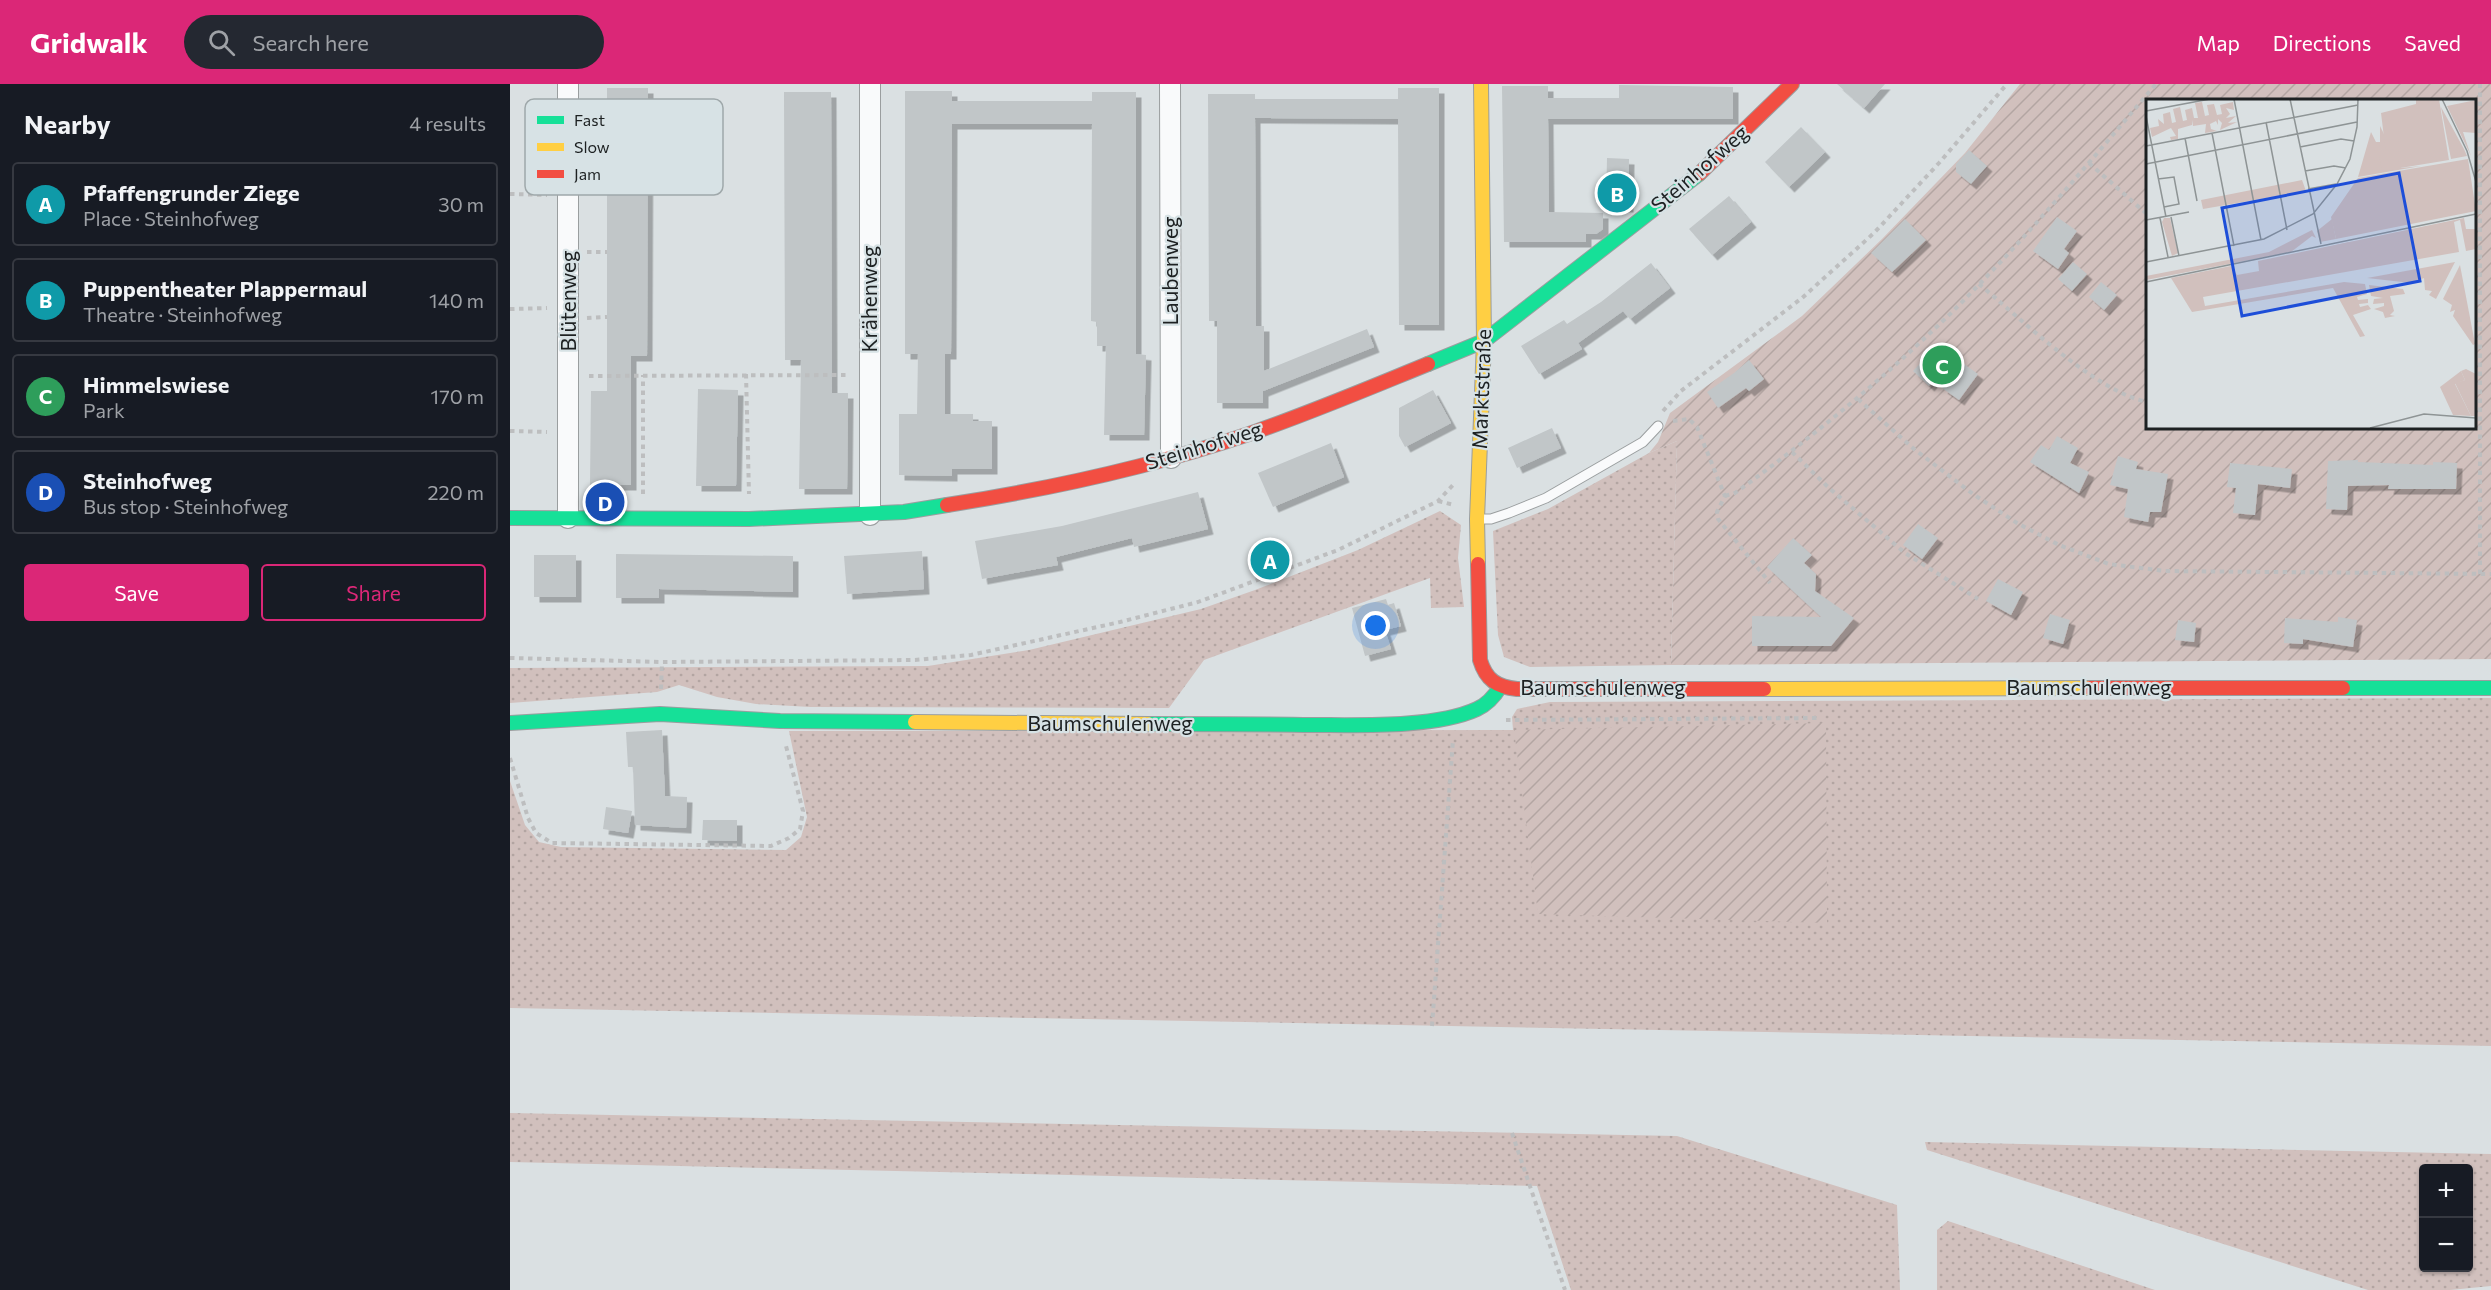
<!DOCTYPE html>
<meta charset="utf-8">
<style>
body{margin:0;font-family:Commissioner,sans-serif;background:#242831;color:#f1f3f6}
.controls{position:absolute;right:18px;bottom:18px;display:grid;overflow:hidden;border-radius:6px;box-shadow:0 2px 4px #0004}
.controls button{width:54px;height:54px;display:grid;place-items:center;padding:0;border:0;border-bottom:2px solid #363941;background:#171b24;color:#f1f3f6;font:30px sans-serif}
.you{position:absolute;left:866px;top:542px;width:21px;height:21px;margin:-15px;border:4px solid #fff;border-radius:50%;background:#1a73e8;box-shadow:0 0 0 9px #1a73e833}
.badge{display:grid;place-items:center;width:39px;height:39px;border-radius:50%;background:#db2777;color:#fff;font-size:20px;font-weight:700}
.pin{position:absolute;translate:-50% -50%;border:3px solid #fff;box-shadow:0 2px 6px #0006}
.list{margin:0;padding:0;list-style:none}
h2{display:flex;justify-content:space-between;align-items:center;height:78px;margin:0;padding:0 24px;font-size:26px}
h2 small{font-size:20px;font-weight:400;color:#9ea1a6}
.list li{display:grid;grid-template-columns:39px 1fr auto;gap:18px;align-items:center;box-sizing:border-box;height:84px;margin:0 12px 12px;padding:0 12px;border:2px solid #363941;border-radius:6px}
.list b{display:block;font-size:22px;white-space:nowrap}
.list p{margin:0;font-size:20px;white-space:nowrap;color:#9ea1a6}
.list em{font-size:20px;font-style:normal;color:#9ea1a6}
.actions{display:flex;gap:12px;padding:18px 24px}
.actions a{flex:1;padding:14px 0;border:2px solid #db2777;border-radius:6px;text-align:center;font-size:21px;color:#db2777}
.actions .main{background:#db2777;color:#fff}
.icon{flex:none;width:33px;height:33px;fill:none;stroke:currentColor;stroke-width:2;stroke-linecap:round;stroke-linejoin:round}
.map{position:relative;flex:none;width:1981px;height:1206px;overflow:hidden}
header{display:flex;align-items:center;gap:36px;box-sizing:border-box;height:84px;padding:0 30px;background:#db2777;color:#fff}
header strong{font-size:28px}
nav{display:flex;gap:33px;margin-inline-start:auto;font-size:21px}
.search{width:420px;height:54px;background:#242831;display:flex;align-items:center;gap:15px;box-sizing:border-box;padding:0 21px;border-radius:33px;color:#9ea1a6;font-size:22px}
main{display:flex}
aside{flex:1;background:#171b24}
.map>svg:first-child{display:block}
</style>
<header>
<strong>Gridwalk</strong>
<div class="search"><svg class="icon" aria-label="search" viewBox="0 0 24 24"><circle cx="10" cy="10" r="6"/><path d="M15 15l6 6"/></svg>Search here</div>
<nav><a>Map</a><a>Directions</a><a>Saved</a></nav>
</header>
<main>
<aside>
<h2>Nearby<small>4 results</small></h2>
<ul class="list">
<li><span class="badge" style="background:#0f9aa8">A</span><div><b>Pfaffengrunder Ziege</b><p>Place · Steinhofweg</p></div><em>30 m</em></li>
<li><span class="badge" style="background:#0f9aa8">B</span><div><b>Puppentheater Plappermaul</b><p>Theatre · Steinhofweg</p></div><em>140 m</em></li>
<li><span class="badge" style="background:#2e9e5b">C</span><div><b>Himmelswiese</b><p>Park</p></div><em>170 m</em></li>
<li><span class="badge" style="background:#1a4fb4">D</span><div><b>Steinhofweg</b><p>Bus stop · Steinhofweg</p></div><em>220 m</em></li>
</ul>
<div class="actions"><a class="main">Save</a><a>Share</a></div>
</aside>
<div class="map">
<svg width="1981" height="1206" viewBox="0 0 1981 1206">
<defs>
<pattern id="grass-dots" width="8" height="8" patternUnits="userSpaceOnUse" patternTransform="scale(1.5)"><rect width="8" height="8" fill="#d1c0bd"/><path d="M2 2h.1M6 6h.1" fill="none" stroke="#b3a5a2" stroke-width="1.8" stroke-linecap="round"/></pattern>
<pattern id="garden-furrows" width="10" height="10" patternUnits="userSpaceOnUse" patternTransform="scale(1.5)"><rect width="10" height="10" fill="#d1c0bd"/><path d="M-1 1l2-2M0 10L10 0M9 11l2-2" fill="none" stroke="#b3a5a2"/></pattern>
<filter id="shadow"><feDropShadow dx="5.5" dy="5.5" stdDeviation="0" flood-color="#0004"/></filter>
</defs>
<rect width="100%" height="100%" fill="#dae0e2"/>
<!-- grass -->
<g fill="url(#grass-dots)" fill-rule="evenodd">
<path d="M1167,357L1161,581L1020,583L994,573L988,551L983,447L1038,425L1139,369Z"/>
<path d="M930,427L951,441L948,474L954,523L921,524L920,494L694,576L659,624L300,623L246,620L207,613L169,601L147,608L0,619V584L418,582L519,566L691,525L745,506L848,466Z"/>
<path d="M1981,614V962L0,924V697L15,741L29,758L51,763L276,766L291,753L297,733L279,647L1003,646L1002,633L1007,625L1040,618Z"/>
<path d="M0,1029L1167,1052L1387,1121L1390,1206H1061L1027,1102L0,1078Z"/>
<path d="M1415,1058L1981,1070V1202L1940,1206H1858L1417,1066ZM1914,1084H1958V1184H1914Z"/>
<path d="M1438,1137L1645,1206H1427V1146Z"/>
</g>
<!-- garden -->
<g fill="url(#garden-furrows)" fill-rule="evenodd">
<path d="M1510,0H1981V575L1161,581L1167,357L1139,369L1148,358L1160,329L1292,232L1372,155L1455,69ZM1638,16H1964V344H1638Z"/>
<path d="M1316,639L1317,839L1028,830L1004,646Z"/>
</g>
<!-- building -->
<g fill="#c1c6c8" filter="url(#shadow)">
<path d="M1327,0H1375L1354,24Z"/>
<path d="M1109,1L1223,3V35H1038L1039,128L1093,129V145L1086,150H1076V158H994L992,2H1038V14H1109Z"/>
<path d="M97,4H138L137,272H121V401H80L81,307H97Z"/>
<path d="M888,4H929V241H889L888,35L745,34L746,242H754V287L857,245L864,263L753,307V319H707V237H699L698,10H745V15H888Z"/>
<path d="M395,7H442V17H582V8H626V270L636,271L634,351H594L596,262H587V238L581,237L582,40H442L441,270H435V330H463V337H482V385H442V392L389,391V330H407L408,270H395Z"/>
<path d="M274,8H321L322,309H338L337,405H289L291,276H275Z"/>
<path d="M1291,43L1315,68L1279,103L1255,78Z"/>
<path d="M1459,66L1477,82L1461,100L1446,88V80Z"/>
<path d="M1097,74L1119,75L1118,123L1096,122Z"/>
<path d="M1219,112L1241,138L1202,171L1179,145Z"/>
<path d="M1547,133L1567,147L1554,165L1559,169L1548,185L1523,167Z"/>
<path d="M1395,135L1416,156L1382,188L1361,169Z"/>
<path d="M1563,178L1577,190L1562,207L1548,195Z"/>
<path d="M1141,179L1160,204L1120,235L1113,227L1068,259L1072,265L1029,290L1011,262L1054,236L1057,240L1091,218Z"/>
<path d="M1591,198L1607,211L1594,226L1579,213Z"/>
<path d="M1418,271L1434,284L1419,302L1403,287Z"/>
<path d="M1239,276L1254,295L1239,307L1236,304L1208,324L1197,308L1224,289Z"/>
<path d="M1454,280L1468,290L1449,316L1432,304Z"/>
<path d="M188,305L228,306L226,402H186Z"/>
<path d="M923,306L941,339L895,363L889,352V324Z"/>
<path d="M1042,344L1051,364L1007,384L998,364Z"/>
<path d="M1547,352L1568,364L1560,379L1579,388L1569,409L1520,378L1531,361L1539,366Z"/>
<path d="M821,359L834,393L763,423L748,389Z"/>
<path d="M1608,372L1628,378L1626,385L1658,390L1651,428H1640L1638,438L1614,433L1618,405L1600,401Z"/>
<path d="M1848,376V378L1923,381V378L1947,379L1946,405H1878L1879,401L1838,402L1837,426L1816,425L1818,377Z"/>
<path d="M1720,379L1782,385L1780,404L1748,400L1745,431L1723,429L1726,404L1717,403Z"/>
<path d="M688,408L698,445L624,463L622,454L546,473L548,481L472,495L465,457L552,442Z"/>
<path d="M1408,440L1428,454L1412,475L1393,461Z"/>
<path d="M1283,454L1302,471L1294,479L1306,490L1305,507L1344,534L1321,562H1242V532L1311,533L1257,483Z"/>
<path d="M412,467L414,505L337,510L334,472Z"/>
<path d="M106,470L283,472V508L149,505V514H106Z"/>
<rect x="24" y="471" width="42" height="42"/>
<path d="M1488,495L1513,508L1501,531L1476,517Z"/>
<path d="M876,515L878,521L884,519L891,542L875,546L881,565L855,572L842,524Z"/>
<path d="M1540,530L1560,536L1553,560L1533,554Z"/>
<path d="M1828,533L1847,536L1843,563L1793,555V560L1774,559L1775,534L1828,538Z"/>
<path d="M1668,536L1686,539L1684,558L1665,556Z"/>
<path d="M152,646L155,712L177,713L176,744L125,741L123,683H118L116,648Z"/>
<path d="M96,723L122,727L118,749L93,745Z"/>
<path d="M193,736H227V757L192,756Z"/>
</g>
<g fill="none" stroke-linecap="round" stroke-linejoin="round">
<defs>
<path id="lane" d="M969,435H981L999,429L1036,414L1133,358L1148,342"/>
<g id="street">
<path d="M660,0L661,374"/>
<path d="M360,431V0"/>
<path d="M58,434V0"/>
</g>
<g id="fast">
<path d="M918,280L974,257L1189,90"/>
<path d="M0,434L239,435L394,428L437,421"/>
<path d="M1833,604H1981"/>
<path d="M0,639L150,630L270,637L405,638"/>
<path d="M638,640C693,640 748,640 803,641C849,641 926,644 967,625C978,620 984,613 990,603"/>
</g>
<g id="slow">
<path d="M968,480L967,435L974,257L971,0"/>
<path d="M1254,605L1580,604"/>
<path d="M405,638L638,640"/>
</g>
<g id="jam">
<path d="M1189,90L1282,0"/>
<path d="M437,421C540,405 641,383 739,350C800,329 859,304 918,280"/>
<path d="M968,480L970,576C976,596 987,603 1007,605H1254"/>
<path d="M1580,604H1833"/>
</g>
</defs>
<!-- lane casing -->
<use href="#lane" stroke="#9a9e9f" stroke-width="11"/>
<!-- street casing -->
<use href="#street" stroke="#9a9e9f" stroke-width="22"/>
<!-- fast casing -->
<use href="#fast" stroke="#9a9e9f" stroke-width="16"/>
<!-- slow casing -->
<use href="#slow" stroke="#9a9e9f" stroke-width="16"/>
<!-- jam casing -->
<use href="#jam" stroke="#9a9e9f" stroke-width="16"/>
<!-- path -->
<g stroke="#bdbebf" stroke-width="4" stroke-dasharray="4.5 4.5" stroke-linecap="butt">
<path d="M77,39H97"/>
<path d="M1579,79L1638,131"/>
<path d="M77,107L97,108"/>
<path d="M0,110L37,111"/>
<path d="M77,168H97"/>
<path d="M1469,200C1510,234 1587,309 1638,318"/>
<path d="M0,225L37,224"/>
<path d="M77,234L97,233"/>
<path d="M236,290L239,410"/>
<path d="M79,292L338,291"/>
<path d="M1348,315L1404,365L1463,410L1507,439L1549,461L1599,480L1655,487L1981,490"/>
<path d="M1153,327L1171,307L1292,214L1364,149L1429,79L1497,0"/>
<path d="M1163,337L1179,335L1187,343L1215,412L1207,428L1208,435L1260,499"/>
<path d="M0,347L37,348"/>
<path d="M1282,368L1319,404L1395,469L1468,515"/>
<path d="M133,410V291"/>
<path d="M1215,412L1225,409C1300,355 1372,296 1439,231C1512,159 1579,79 1646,0"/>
<path d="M928,417L944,421"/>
<path d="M1970,490V0"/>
<path d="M0,574L152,578L405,576L461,571L610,538L688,518L828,466L928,417L943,401"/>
<path d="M151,605L152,578"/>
<path d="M996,636L1311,634"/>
<path d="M0,674L18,734L26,749L42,759L261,762L279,754L290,745L293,727L276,662"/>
<path d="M922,942L943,656"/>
<path d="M1002,1049L1055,1206"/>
</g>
<!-- lane -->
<use href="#lane" stroke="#f9fafb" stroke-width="9"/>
<!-- street -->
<use href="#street" stroke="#f9fafb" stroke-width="20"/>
<!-- fast -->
<use href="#fast" stroke="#16e098" stroke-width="14"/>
<!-- slow -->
<use href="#slow" stroke="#ffcf43" stroke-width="14"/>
<!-- jam -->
<use href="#jam" stroke="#f24e42" stroke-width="14"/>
</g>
<g text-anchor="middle" stroke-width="4.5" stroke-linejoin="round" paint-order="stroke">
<!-- street labels -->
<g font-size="21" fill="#1d2122" stroke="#d7e2e5">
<text transform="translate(1190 85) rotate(-41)" y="7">Steinhofweg</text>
<text transform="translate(661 187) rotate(-90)" y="7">Laubenweg</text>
<text transform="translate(360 215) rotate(-90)" y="7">Krähenweg</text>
<text transform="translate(59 217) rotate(-90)" y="7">Blütenweg</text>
<text transform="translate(972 305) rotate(-88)" y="7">Marktstraße</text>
<text transform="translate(694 362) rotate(-17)" y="7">Steinhofweg</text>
<text x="1093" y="611">Baumschulenweg</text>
<text x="1579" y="611">Baumschulenweg</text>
<text x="600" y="647">Baumschulenweg</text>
</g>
</g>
<!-- overview -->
<g transform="translate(1636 15)">
<rect width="330" height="330" fill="#dae0e2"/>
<path d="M330,1V34L317,33L325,57L301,7ZM295,8L318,50L321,57L305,60ZM234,27L255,69L275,67L212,78L225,33L230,43H234ZM18,119H24L32,154L26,157L16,123ZM318,119L320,130H330V150L320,152L314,121L308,123L313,153L57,198L59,207L198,183L219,185L221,195L211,198L212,201L222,200V204L213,205L214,208L222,206L225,210L207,216L219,237L214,238L187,189L46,213L25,179L85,167L91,176L113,172L112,162ZM186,120L190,140L174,143L171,132ZM166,131L170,139L166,137L145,153L0,181V177L123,153ZM309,163L290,200L283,196L286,192L279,191L278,179L265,184L221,179ZM314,166L329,245L327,246L307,217L309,211L304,213L306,206L297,200ZM223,186L257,190L259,195L244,197L248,212L244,216L249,217L239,219L237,213L228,210L238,207V204L227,205L228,200L237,199L225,197ZM315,272L319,281L309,285L325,317L307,316L294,288Z" fill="#d1c0bd"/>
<path d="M270,0H293L303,61L236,72L233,57L240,55L235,14L270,5ZM156,81L160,92L57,110L55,101ZM320,270L330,275V317H325L309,284L319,281L315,272Z" fill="#d1c0bd"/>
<path d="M56,3L59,17L63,16L61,6L68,5L71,16L76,15L74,6L87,3L88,11L80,9L84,15L80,19L90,17L82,24L91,23L74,31L76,24L72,20V26L70,22L64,25L65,30L71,32L59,34L60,25L47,27L46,21V26L32,30V40L25,41L24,38L30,37L25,29L6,38L4,29L13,27L12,20L18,25L17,15L24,13L26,24L30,23L27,10L34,8L37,22L41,21L39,11L46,9L48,19H52L49,4ZM322,60L330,112L190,140L185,118L212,79ZM204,143L208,161L182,165L177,149Z" fill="#d1c0bd"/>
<path fill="none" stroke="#8e9495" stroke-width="1.5" d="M88,0L115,141M144,0L175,145M296,0L321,52L330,83M0,12L64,0M0,17L20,118M120,23L141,131M66,34L88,147M39,39L51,102M0,47L212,6M154,48L195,40L208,42M0,65L211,23M159,72L188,67L200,69M12,80L28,78L33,105L18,108M162,90L190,85M25,118L33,157M14,119L22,158M0,121L43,113M0,163L118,140L167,115L191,85L204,60L211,28L212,0M0,183L330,115M224,329L278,315L330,319"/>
<path fill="#1d4ed8" fill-opacity="0.15" stroke="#1d4ed8" stroke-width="3" d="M253,74L274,182L96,217L76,109Z"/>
<rect width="330" height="330" fill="none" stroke="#1d2122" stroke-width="3"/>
</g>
<!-- legend -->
<rect x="15" y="15" width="198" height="96" rx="9" fill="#d7e2e5" stroke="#9fa8aa" stroke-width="1.5"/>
<rect x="27" y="32" width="27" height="8" fill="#16e098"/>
<rect x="27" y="59" width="27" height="8" fill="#ffcf43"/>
<rect x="27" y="86" width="27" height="8" fill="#f24e42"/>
<g font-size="16" fill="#1d2122">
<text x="64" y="42">Fast</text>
<text x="64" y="69">Slow</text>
<text x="64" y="96">Jam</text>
</g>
</svg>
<div class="controls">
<button>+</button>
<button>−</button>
</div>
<div class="you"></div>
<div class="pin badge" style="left:760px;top:476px;background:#0f9aa8">A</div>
<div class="pin badge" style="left:1107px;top:109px;background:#0f9aa8">B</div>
<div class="pin badge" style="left:1432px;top:281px;background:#2e9e5b">C</div>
<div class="pin badge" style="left:95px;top:418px;background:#1a4fb4">D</div>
</div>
</main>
